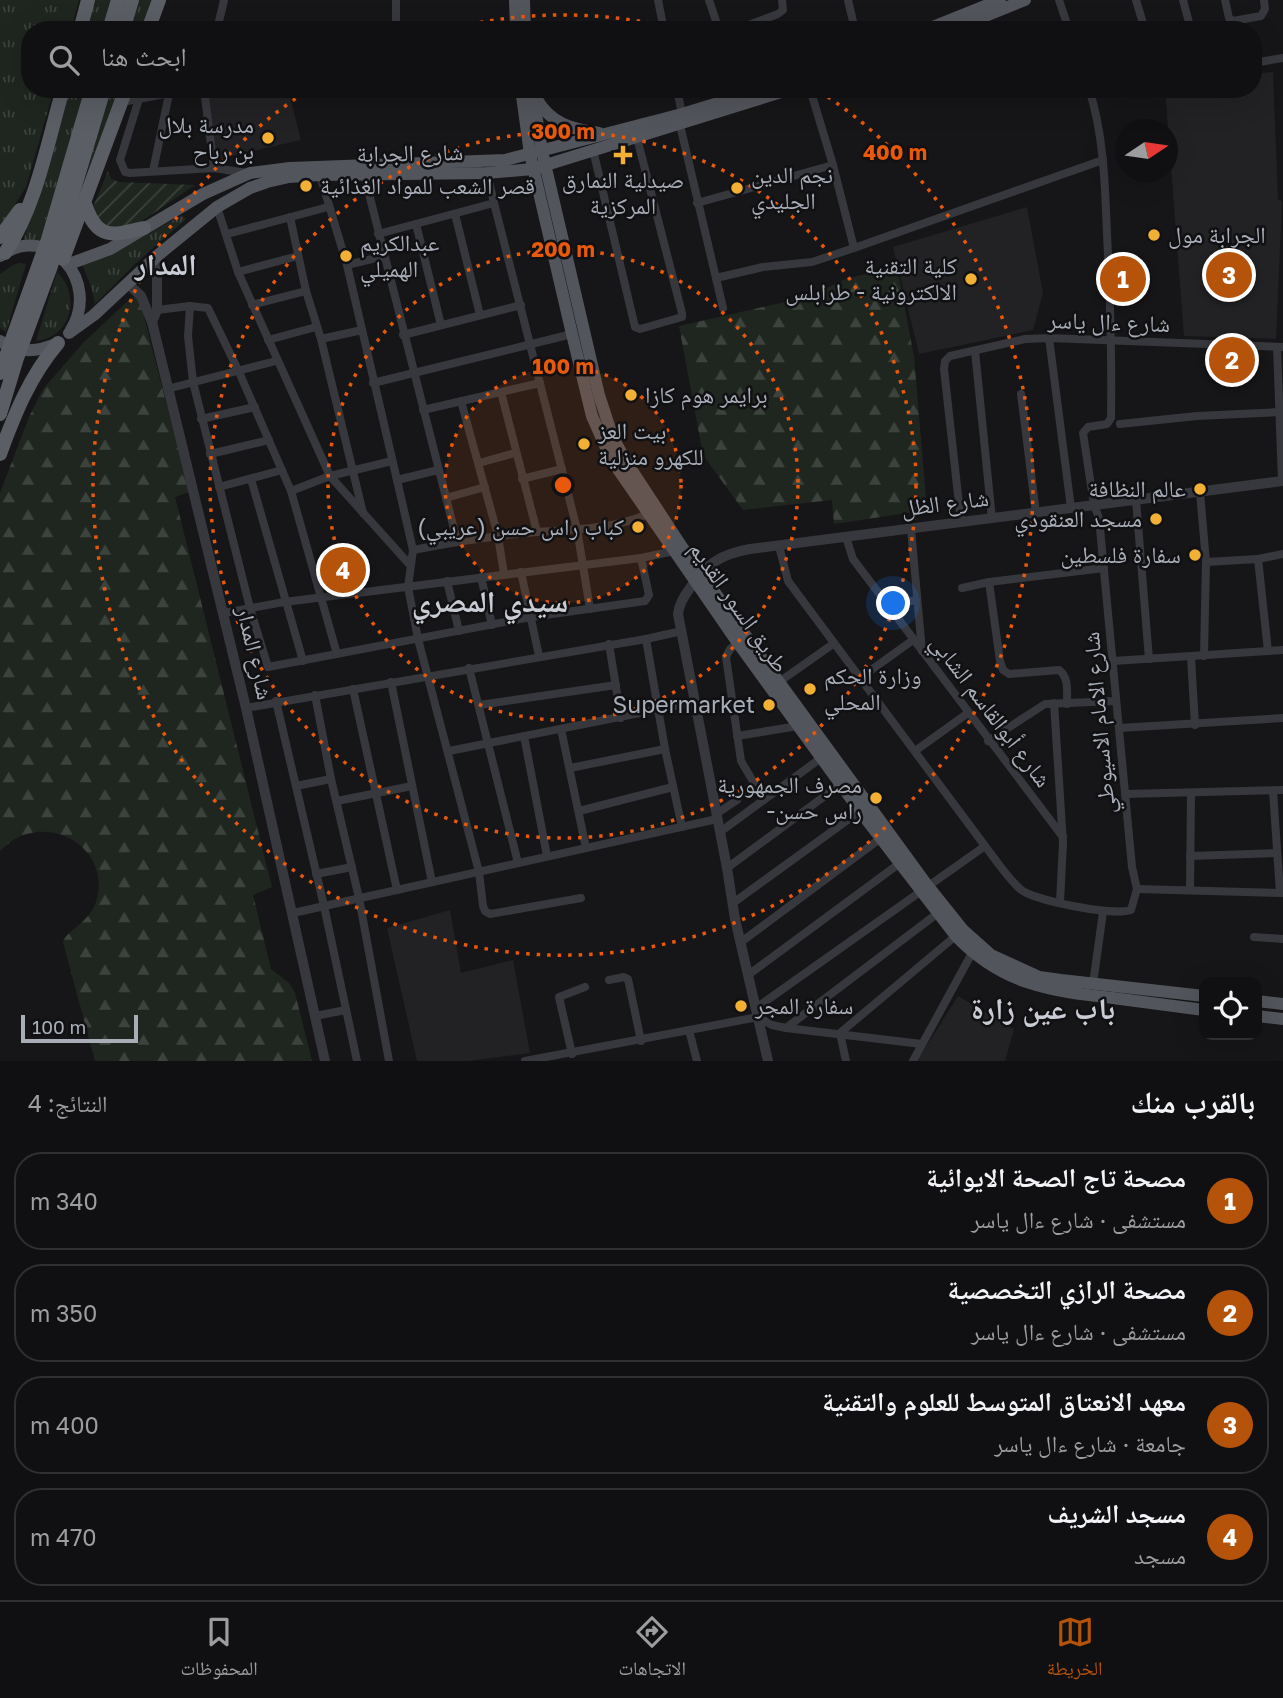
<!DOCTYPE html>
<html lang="ar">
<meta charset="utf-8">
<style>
body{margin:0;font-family:"Golos Text","Noto Naskh Arabic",sans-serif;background:#1e1e20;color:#f1f3f6;direction:rtl}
.controls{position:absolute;right:21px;bottom:21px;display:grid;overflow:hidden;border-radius:14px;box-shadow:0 7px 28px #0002}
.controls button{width:63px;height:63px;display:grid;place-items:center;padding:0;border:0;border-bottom:2px solid #303032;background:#101012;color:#f1f3f6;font:35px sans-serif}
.compass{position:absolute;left:1115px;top:119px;width:63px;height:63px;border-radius:50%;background:#101012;box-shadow:0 7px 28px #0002;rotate:77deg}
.scale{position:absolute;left:21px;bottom:18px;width:117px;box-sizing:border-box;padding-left:7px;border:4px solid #a8adb8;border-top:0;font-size:19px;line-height:24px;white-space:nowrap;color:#a8adb8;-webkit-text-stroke:5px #111113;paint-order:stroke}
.you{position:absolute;left:894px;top:604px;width:24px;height:24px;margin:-18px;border:5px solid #fff;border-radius:50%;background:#1a73e8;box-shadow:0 0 0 10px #1a73e833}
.badge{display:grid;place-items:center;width:46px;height:46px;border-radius:50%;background:#b45309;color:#fff;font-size:23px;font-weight:700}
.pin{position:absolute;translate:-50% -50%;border:4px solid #fff;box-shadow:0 2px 7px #0006}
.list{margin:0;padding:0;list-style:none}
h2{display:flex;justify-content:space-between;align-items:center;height:91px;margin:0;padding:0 28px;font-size:30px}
h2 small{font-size:23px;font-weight:400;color:#9c9d9f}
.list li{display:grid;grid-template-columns:46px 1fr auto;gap:21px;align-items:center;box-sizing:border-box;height:98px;margin:0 14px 14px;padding:0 14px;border:2px solid #303032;border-radius:28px}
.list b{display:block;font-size:26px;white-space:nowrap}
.list p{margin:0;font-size:23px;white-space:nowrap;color:#9c9d9f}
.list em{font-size:23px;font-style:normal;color:#9c9d9f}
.icon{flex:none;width:38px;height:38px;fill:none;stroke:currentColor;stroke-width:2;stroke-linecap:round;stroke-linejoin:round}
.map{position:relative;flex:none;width:1283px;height:1061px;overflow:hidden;direction:ltr}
.search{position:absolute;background:#101012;box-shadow:0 7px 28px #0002;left:21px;right:21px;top:21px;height:77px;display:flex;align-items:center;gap:18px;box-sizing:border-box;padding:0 24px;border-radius:28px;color:#9c9d9f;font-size:26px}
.sheet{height:539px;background:#101012}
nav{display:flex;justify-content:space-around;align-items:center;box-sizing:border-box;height:98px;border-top:2px solid #303032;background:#101012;font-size:19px;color:#9c9d9f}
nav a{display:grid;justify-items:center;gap:4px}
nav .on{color:#b45309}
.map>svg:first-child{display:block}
</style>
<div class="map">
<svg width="1283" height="1061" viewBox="0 0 1283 1061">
<defs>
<pattern id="grass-tufts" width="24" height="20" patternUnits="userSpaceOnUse" patternTransform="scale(1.75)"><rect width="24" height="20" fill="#1e261f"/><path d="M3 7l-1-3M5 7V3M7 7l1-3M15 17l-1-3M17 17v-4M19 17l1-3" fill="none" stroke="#3c433d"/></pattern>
<pattern id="forest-firs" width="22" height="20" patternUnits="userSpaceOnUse" patternTransform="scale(1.75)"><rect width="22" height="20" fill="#1e261f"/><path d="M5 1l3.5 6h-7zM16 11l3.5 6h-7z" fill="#3c433d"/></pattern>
<pattern id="garden-furrows" width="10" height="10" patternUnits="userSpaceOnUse" patternTransform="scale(1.75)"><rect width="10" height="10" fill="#1e261f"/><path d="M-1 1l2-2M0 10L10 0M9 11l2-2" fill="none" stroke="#3c433d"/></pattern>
</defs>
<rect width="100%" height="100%" fill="#161618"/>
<!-- built -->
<g fill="#222225">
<path d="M1273,72L1278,200L1282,201L1276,339L1184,336L1165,89H1253V74Z"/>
<path d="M203,89H288L301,140L217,159Z"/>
<path d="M1027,207L1043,293L1033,330L919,354L893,247Z"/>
<path d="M450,910L461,973L513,960L530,1053L469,1061H417L387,928Z"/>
<path d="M958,996L1014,1029L1005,1061H917Z"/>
</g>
<!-- grass -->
<g fill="url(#grass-tufts)">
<path d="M0,0H79L71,30H30V89H54L26,187L0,228Z"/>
<path d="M92,0H115L105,30H83Z"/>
<path d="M137,0H154L143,30H129Z"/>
<path d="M67,89H86L39,243L23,242Z"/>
<path d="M109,89H121L64,247Z"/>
<path d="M182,215L186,219L135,264L95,304L92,289L82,264L107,257Z"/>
<path d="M19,263L26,264L6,332L0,328V274L13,265Z"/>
<path d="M57,272C81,295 72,337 36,341Z"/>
</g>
<!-- forest -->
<g fill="url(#forest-firs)">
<path d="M897,266L914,357L927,510L834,524L832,500L743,510L703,455L679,326L807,297L846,279Z"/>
<path d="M132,297L139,299L141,305L189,492L175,497L272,887L253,895L271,969L290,984L295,993L312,1061H95L63,942C66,931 89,923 96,902C114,844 40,807 0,851V493L29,417L43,389L84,342Z"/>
</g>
<!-- garden -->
<path fill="url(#garden-furrows)" d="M108,171L111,179L119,182L195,185L130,229L112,234L90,214Z"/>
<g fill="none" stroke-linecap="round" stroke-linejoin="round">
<!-- minor -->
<g stroke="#37383d" stroke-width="8">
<path d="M658,0L664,30"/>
<path d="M709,0L719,30"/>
<path d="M848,0L855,30"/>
<path d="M1059,0L1069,30"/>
<path d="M1136,0L1145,30"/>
<path d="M1183,0L1191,30"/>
<path d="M1225,0L1229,18L1233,21L1261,16L1265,9L1264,0"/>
<path d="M217,30L224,0"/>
<path d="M396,30V0"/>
<path d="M735,30L778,14L783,10L782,0"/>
<path d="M1253,63L1283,58"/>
<path d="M204,89L214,168"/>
<path d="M677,89L682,114L680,125L723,308"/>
<path d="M810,89L833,165L854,248L1103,160"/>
<path d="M1091,95L1117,89"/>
<path d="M139,99L120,160L125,172L130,173L214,168L247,173"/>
<path d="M122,102L192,89"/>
<path d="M593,150L635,327L640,329L682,317V313L637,138"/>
<path d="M153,171L169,94"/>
<path d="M487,173L494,203"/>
<path d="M364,174L457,541"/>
<path d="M320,175L347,265L397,480L413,550L408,587L418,639L479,872L483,906L485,911L490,914L581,898"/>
<path d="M697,203L833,165"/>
<path d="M217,207L238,272L330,476L410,565"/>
<path d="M455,214L480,315"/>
<path d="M290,217L306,291L321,339L363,513"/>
<path d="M416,224L441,325"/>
<path d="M227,234L328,207"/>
<path d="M378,234L494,203L577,529L590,609"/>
<path d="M347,265L384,256"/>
<path d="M238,272L298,256"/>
<path d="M716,278L763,267L812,262L854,248"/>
<path d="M252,305L306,291"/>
<path d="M190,306L188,336L193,382L250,608L268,667L531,617L645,601L649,595L641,558"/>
<path d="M157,310L190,306L208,308L239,372L291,491L337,654"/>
<path d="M403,335L521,305"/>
<path d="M1049,338L1071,508"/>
<path d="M321,339L362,330"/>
<path d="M268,340L316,327"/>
<path d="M1277,347L1282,481"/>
<path d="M975,351L992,519"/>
<path d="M373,383L572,334"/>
<path d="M167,389L276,361"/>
<path d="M501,392L537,532"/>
<path d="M1021,394L1036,513"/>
<path d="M461,401L498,536L504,574"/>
<path d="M423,410L540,383"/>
<path d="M201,419L255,407"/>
<path d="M1120,424L1197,416L1280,412"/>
<path d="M210,454L269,440"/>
<path d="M479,463L515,453"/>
<path d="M251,479L303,661"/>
<path d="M522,479L562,469"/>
<path d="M397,480L438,470"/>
<path d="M219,487L282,470"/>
<path d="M291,491L330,476L392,461"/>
<path d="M1200,492L1206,562L1204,656"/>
<path d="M446,498L485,487"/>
<path d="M1136,500L1149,659"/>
<path d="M961,522L944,369L945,361L950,356L1025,339L1049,338L1283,347"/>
<path d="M911,529L922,651"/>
<path d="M846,537L853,559L1063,837"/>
<path d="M779,546L788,581L985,846C996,860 1007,877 1020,889C1034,901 1113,916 1131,910L1137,889L1132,867L1099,518L1094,505L1083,433L1088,427L1107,424L1111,418C1112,356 1110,295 1107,234C1105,186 1104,135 1089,89"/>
<path d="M413,550C454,542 494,536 536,532C575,529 611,530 648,514"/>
<path d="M1258,559L1268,651"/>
<path d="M1206,562L1258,559L1283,554"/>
<path d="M521,572L539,656"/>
<path d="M481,577L492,625"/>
<path d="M447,581L459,631"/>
<path d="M989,582L1000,661L1003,670L1009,674L1059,670C1069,677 1067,692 1067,704"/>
<path d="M962,588L989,582L1104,568"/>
<path d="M887,605L917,600"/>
<path d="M224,613L284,602L641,558L674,551"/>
<path d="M646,639L665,749L682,827"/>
<path d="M738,643L730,649L726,657L741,761L764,800"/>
<path d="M609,644L621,718"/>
<path d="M1191,657L1195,725"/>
<path d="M1113,661L1283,650"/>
<path d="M469,668L518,863"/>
<path d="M860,678L913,640"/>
<path d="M391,682L432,882"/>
<path d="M779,682L833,644"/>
<path d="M353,689L397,890"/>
<path d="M315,695L331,779L359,898L389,1061"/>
<path d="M276,701L324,906L357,1061"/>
<path d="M1054,703L1063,843L1060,902"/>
<path d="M479,705L616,685"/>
<path d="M246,708L646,639L682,631"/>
<path d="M1119,728L1283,718"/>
<path d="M561,729L586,848"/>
<path d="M524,736L547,856"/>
<path d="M737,736L798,726"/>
<path d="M988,741L1045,704L1116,701"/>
<path d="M449,751L695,702"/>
<path d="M915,751L968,713"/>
<path d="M570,768L665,749"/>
<path d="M296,786L331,779"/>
<path d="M1273,791L1280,893"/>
<path d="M1125,794L1283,790"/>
<path d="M337,801L412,786"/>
<path d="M579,811L673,787"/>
<path d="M716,814L737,800"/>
<path d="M720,832L821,758"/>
<path d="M1190,856L1277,853"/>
<path d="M727,868L841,784"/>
<path d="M316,874L352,867"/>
<path d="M1137,889L1283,893"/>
<path d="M1190,890L1191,793"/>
<path d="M733,903L860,811"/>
<path d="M293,913L717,819"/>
<path d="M1254,937L1283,939"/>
<path d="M741,942L881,838"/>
<path d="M748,975L900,863"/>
<path d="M609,980L624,977L628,979L641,1041"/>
<path d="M1093,984L1103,912"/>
<path d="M756,1008L985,846"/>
<path d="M315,1016L346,1010"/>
<path d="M786,1028L938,913"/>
<path d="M689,1030L697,1061"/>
<path d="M572,1054L559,997L585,987"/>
<path d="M525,1061L758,1017L772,1025L786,1028L922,1044"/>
<path d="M846,1061L840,1033L958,934"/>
<path d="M913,1061L972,953"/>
</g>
<!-- tertiary -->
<g stroke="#37383d" stroke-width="10">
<path d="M127,283L141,296L152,322L246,708L325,1061"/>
<path d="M152,322L157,310V256"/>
<path d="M768,1061L735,919L727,868L678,614C679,604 684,596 690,588C706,564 721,554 750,549L1283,481"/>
</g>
<!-- primary -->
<g stroke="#53555c" stroke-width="12">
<path d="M515,0L516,30"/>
<path d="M524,0L525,30"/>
<path d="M925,30L1000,0"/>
<path d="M951,30L1025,0"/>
<path d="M521,89L530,154L572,334L592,416L611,459L738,643L860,811L956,936C1002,984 1049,991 1113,998C1143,1002 1174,1006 1204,1010"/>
<path d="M532,89L542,151L599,395L613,438L627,463L682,547L779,682L927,885L963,930L991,955L1039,977L1061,980L1204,996"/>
<path d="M536,98C551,124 571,129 599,133"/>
<path d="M0,256C49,221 101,281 71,330"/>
<path d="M69,264L110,249L203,194L250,173L290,168L505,160L682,114L764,89"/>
<path d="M69,333L94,315L157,256L217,207L250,188L267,182L289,177L320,175L487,173L533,169L791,89"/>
<path d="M0,341C20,354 38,352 58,343"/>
<path d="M1257,1001L1283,1004"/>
<path d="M1257,1016L1283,1019"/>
</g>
<!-- trunk -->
<g stroke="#5b5e65" stroke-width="14">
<path d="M80,30L88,0"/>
<path d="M109,30L118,0"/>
<path d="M123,30L132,0"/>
<path d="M148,30L159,0"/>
<path d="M79,133L92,89"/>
<path d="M90,136L104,89"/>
<path d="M85,204C97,240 111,236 144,228"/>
<path d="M0,237L20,210"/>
<path d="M5,253C37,204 47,144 63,89"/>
<path d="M63,259L126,89"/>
<path d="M0,454C15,413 30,376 58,343"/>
</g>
<!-- trunk-bridge -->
<g stroke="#5b5e65" stroke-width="14">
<path d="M0,373L48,239L79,133"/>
<path d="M0,414L17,358L51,266L90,136"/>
</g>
</g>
<!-- distance rings -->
<circle cx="563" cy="485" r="118" fill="#e8590c" fill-opacity=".12"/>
<g fill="none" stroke="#e8590c" stroke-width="3.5" stroke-dasharray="3.5 7">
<circle cx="563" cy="485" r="118"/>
<circle cx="563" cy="485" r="235"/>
<circle cx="563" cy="485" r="353"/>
<path d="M449 29A470 470 0 0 1 677 29M819 91A470 470 0 1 1 307 91"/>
</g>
<!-- markers -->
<g fill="#f2b134" stroke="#111113" stroke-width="2.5">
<circle cx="268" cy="138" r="7"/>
<path d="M619.5 144.5h7v7h7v7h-7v7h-7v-7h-7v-7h7z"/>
<circle cx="306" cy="186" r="7"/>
<circle cx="737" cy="188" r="7"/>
<circle cx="1154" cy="235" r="7"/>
<circle cx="346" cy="256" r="7"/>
<circle cx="971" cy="279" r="7"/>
<circle cx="631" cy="395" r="7"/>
<circle cx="584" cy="444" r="7"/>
<circle cx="1200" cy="489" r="7"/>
<circle cx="1156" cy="519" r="7"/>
<circle cx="638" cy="527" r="7"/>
<circle cx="1195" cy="555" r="7"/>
<circle cx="810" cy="689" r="7"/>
<circle cx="769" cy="705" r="7"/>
<circle cx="876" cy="798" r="7"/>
<circle cx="741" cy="1006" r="7"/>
</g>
<g text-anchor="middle" stroke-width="5" stroke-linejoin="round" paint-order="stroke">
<!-- poi labels -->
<g font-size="23" fill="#a8adb8" stroke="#111113" text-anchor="end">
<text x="254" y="133">مدرسة بلال<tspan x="254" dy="26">بن رباح</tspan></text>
<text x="751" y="183" text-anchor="start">نجم الدين<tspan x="751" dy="26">الجليدي</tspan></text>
<text x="623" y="188" text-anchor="middle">صيدلية النمارق<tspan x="623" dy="26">المركزية</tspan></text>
<text x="320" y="194" text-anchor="start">قصر الشعب للمواد الغذائية</text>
<text x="1168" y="243" text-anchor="start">الجرابة مول</text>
<text x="360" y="251" text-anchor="start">عبدالكريم<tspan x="360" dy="26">الهميلي</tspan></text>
<text x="957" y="274">كلية التقنية<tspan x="957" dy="26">الالكترونية - طرابلس</tspan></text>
<text x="645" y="403" text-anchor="start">برايمر هوم كازا</text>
<text x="598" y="439" text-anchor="start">بيت العز<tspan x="598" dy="26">للكهرو منزلية</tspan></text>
<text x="1186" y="497">عالم النظافة</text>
<text x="1142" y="527">مسجد العنقودي</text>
<text x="624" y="535">كباب راس حسن (عريبي)</text>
<text x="1181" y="563">سفارة فلسطين</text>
<text x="824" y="684" text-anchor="start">وزارة الحكم<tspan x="824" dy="26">المحلي</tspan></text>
<text x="755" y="713">Supermarket</text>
<text x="862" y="793">مصرف الجمهورية<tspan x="862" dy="26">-راس حسن</tspan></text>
<text x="755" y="1014" text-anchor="start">سفارة المجر</text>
</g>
<!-- street labels -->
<g font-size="23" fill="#a8adb8" stroke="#111113">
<text transform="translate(410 153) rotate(-1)" y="8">شارع الجرابة</text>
<text transform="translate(1109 322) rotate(2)" y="8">شارع ءال ياسر</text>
<text transform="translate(945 503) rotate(-7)" y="8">شارع الظل</text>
<text transform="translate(739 607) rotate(55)" y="8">طريق السور القديم</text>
<text transform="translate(255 653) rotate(77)" y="8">شارع المدار</text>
<text transform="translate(991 711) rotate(53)" y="8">شارع أبوالقاسم الشابي</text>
<text transform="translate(1099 723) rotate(-95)" y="8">شارع الامام الاسيوطي</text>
</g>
<!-- district labels -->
<g font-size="30" font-weight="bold" fill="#c9ccd4" stroke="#111113">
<text x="166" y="275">المدار</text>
<text x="490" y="612">سيدي المصري</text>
<text x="1043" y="1019">باب عين زارة</text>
</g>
</g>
<circle cx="563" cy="485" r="10" fill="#e8590c" stroke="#111113" stroke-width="3.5"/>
<g font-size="21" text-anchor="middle" font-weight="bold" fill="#e8590c" stroke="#111113" stroke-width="5" stroke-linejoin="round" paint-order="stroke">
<text x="563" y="139">300 m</text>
<text x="895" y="160">400 m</text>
<text x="563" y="257">200 m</text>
<text x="563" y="374">100 m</text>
</g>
</svg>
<div class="controls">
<button><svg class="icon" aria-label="locate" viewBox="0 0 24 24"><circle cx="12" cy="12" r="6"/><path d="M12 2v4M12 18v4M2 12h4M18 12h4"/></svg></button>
</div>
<svg class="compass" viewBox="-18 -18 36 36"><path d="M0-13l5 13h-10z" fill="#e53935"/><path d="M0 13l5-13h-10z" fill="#9c9d9f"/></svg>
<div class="scale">100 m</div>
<div class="you"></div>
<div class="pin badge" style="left:1123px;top:279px">1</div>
<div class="pin badge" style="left:1232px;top:360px">2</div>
<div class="pin badge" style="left:1229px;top:275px">3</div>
<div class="pin badge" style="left:343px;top:570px">4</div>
<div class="search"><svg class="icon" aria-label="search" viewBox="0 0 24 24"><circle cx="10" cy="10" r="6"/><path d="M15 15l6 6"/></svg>ابحث هنا</div>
</div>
<section class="sheet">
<h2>بالقرب منك<small>النتائج: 4</small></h2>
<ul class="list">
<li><span class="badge">1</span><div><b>مصحة تاج الصحة الايوائية</b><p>مستشفى · شارع ءال ياسر</p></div><em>340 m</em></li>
<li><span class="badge">2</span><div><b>مصحة الرازي التخصصية</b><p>مستشفى · شارع ءال ياسر</p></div><em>350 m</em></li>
<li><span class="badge">3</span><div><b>معهد الانعتاق المتوسط للعلوم والتقنية</b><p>جامعة · شارع ءال ياسر</p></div><em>400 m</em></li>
<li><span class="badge">4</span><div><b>مسجد الشريف</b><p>مسجد</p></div><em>470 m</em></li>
</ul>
</section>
<nav>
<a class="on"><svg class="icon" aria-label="map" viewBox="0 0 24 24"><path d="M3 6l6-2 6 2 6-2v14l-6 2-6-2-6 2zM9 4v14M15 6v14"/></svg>الخريطة</a>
<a><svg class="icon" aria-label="directions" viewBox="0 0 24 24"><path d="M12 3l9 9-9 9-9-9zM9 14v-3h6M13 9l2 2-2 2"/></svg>الاتجاهات</a>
<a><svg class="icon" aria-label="saved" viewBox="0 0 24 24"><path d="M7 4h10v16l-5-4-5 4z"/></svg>المحفوظات</a>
</nav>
